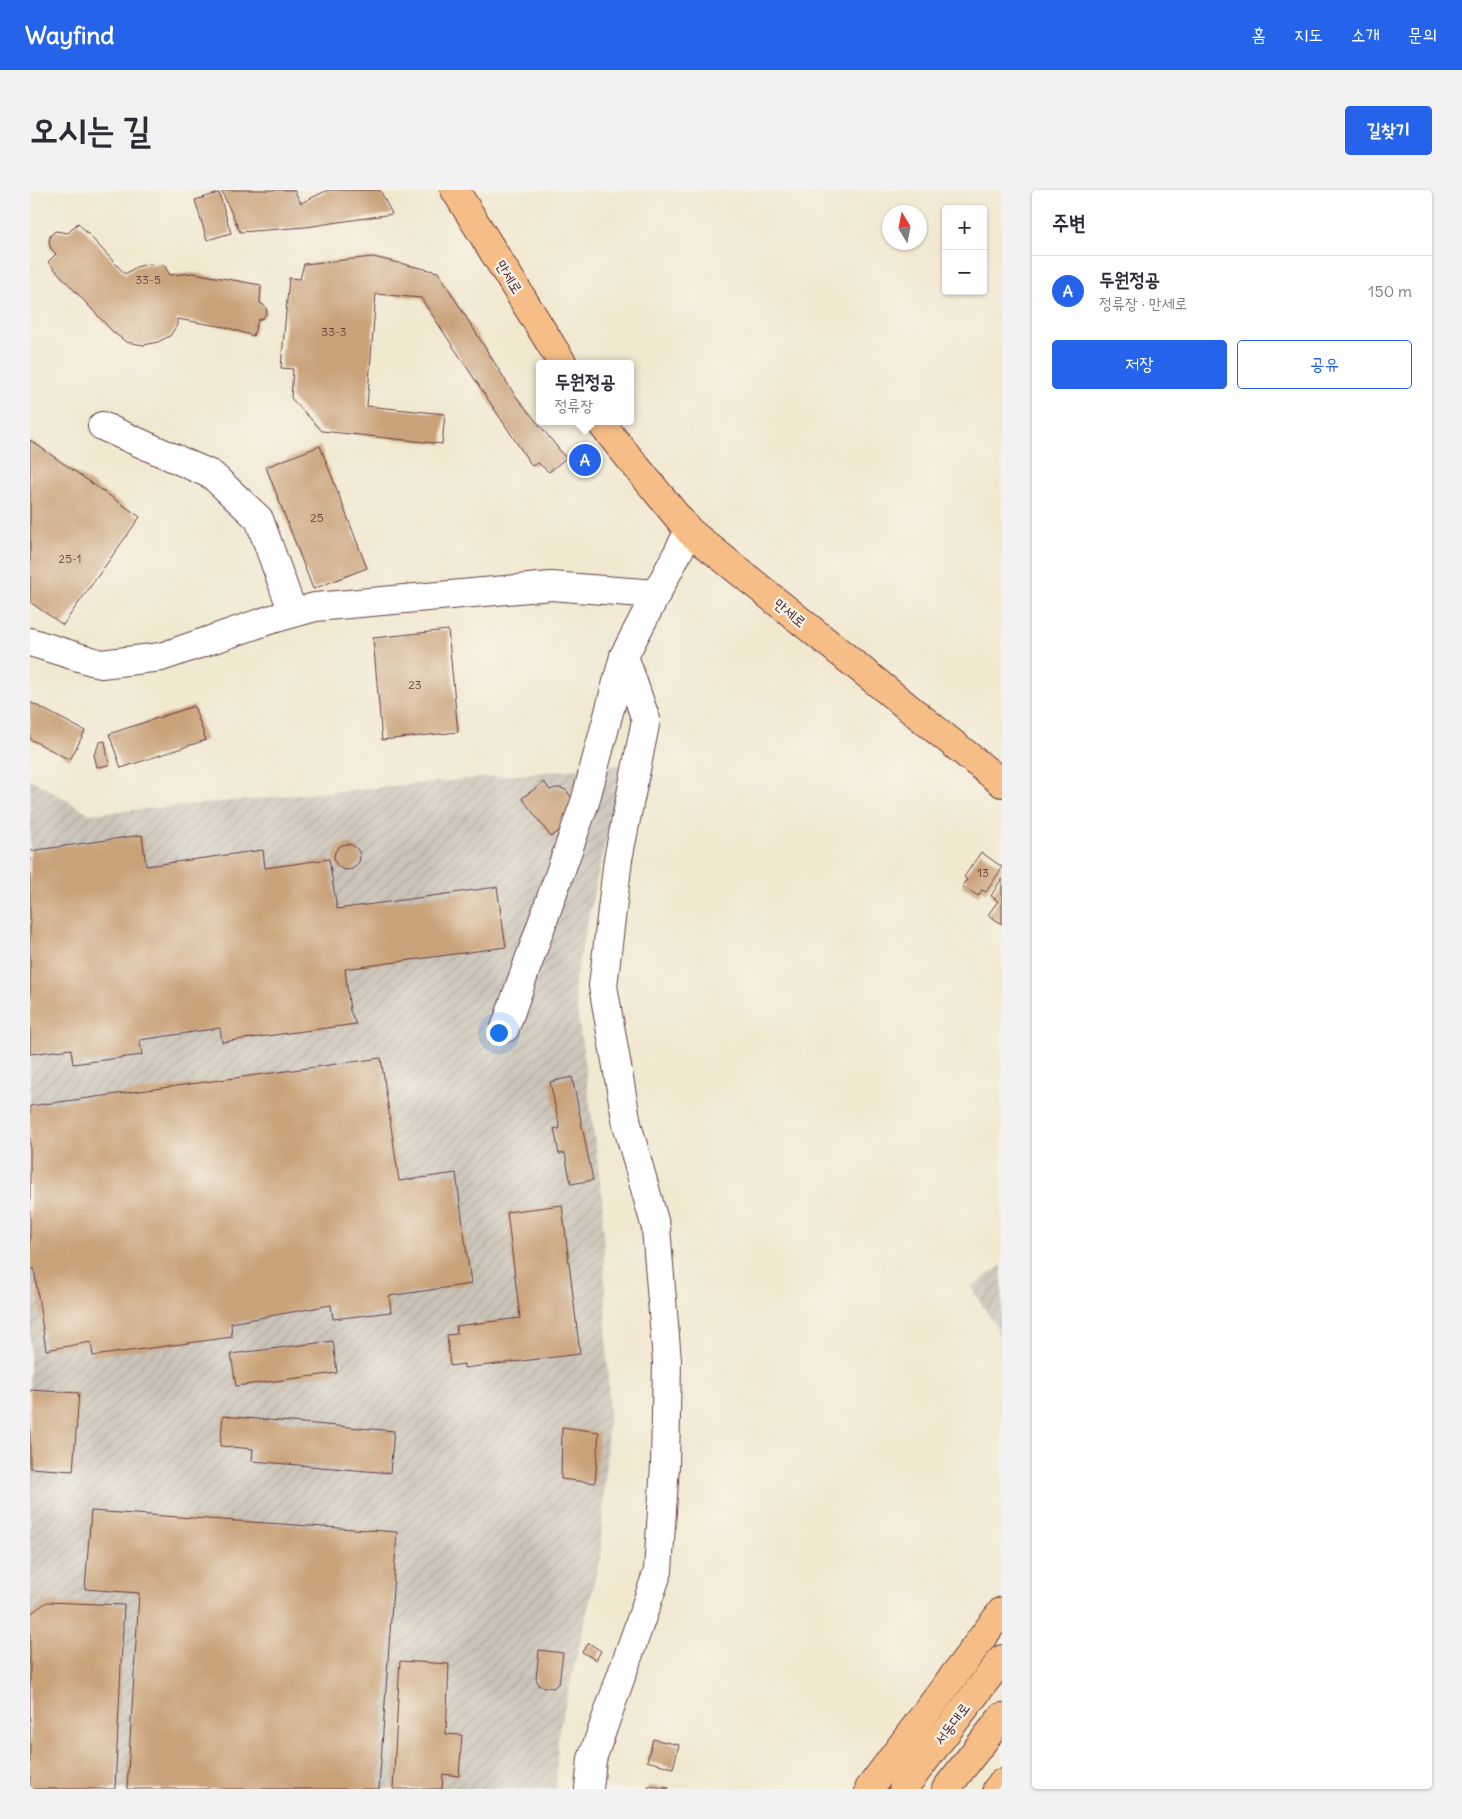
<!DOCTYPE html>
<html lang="ko">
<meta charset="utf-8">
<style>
body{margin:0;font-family:Delius,"Poor Story",sans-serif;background:#f2f2f3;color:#2b2b33}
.controls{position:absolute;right:15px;top:15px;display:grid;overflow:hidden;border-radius:5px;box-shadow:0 1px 4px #0004}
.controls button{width:45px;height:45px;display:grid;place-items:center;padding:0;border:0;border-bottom:1px solid #e1e1e2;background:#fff;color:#2b2b33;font:25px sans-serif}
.compass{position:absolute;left:852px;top:15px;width:45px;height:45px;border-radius:50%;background:#fff;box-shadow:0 1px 4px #0004;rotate:350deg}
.you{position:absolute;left:468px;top:842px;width:18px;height:18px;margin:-12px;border:4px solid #fff;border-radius:50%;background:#1a73e8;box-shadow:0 0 0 8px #1a73e833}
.badge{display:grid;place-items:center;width:32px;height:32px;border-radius:50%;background:#2563eb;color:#fff;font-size:16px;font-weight:700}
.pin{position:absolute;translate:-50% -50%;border:2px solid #fff;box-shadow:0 1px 5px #0006}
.popup{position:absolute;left:506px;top:170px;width:98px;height:65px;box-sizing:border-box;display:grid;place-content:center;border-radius:5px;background:#fff;filter:drop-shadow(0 1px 4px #0005);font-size:16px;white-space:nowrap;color:#7c7c81}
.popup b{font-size:19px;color:#2b2b33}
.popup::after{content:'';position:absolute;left:50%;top:100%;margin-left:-10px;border:10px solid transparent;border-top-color:#fff}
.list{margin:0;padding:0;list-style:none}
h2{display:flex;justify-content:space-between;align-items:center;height:65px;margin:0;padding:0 20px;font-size:21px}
h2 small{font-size:16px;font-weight:400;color:#7c7c81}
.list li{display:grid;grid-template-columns:32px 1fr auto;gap:15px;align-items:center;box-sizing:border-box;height:70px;padding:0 20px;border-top:1px solid #e1e1e2}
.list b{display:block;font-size:19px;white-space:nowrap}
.list p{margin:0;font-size:16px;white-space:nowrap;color:#7c7c81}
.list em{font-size:16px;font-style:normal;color:#7c7c81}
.actions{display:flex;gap:10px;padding:15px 20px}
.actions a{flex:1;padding:11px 0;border:1px solid #2563eb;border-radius:5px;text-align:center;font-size:18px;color:#2563eb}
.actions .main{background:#2563eb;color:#fff}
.map{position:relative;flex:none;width:972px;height:1599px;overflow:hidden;border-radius:5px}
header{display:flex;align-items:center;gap:30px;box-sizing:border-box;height:70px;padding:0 25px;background:#2563eb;color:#fff}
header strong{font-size:24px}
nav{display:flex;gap:28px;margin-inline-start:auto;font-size:18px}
.intro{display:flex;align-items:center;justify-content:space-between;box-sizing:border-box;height:120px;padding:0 30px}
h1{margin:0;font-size:35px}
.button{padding:12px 22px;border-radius:5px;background:#2563eb;color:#fff;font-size:18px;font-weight:700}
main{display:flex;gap:30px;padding:0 30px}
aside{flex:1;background:#fff;border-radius:5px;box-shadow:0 1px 4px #0004}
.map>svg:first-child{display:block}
</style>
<header>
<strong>Wayfind</strong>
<nav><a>홈</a><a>지도</a><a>소개</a><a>문의</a></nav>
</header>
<div class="intro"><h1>오시는 길</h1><a class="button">길찾기</a></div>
<main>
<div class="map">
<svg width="972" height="1599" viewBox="0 0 972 1599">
<defs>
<pattern id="industrial-furrows" width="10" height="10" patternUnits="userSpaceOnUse" patternTransform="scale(1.25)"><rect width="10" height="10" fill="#cac3b8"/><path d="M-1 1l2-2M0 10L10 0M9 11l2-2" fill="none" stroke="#afa79e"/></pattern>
</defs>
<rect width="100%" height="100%" fill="#f7f3e8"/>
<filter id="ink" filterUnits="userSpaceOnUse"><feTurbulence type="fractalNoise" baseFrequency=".02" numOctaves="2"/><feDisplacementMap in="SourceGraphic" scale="10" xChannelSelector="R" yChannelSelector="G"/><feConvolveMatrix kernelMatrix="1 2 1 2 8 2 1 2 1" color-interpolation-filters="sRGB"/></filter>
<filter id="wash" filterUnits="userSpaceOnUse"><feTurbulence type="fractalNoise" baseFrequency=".0096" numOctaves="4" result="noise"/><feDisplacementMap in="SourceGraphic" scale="20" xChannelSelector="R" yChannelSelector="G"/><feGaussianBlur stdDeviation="1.12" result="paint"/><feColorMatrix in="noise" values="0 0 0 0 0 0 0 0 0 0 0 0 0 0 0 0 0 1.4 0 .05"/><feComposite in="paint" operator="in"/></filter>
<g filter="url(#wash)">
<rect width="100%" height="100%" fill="#f1e8d0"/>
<!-- industrial -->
<g fill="url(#industrial-furrows)">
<path d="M592,575L544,794L572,1006L579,1221L570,1368L528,1545L526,1599H0V589L60,624Z"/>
<path d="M972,1075V1153L965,1135L941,1097Z"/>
</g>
<g id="blocks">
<!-- building -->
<g fill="#c9a279">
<path d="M191,0H264L271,13L298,0H350L362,24L276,37L210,42Z"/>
<path d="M189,3L201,43L177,50L165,10Z"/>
<path d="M48,33L95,84L106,77L118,74L134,75L140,85L163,83L231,95L230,113L235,116L237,122L233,128L228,130L223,146L195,137L147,129V135L140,146L128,152L114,155L96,152L83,142L18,72L26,64L21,59L19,53L20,46L25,41L38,43Z"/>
<path d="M343,67L408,82L484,204L536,268L519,282L508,273L502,276L391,108L346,104L337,216L415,224L412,254L292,241L261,208L263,179L251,178L259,88L270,89L274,74Z"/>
<path d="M0,250L110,327L33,435L0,412Z"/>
<path d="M290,256L337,378L283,399L236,277Z"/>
<path d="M418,440L428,542L352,550L343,448Z"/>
<path d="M0,512L55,541L40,570L0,549Z"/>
<path d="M164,516L176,550L91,578L79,544Z"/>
<path d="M75,551L79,575L67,577L64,565L70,552Z"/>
<path d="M514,592L520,600L526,598H531L536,600L542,608V631L521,647L492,608Z"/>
<path d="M112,645L116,676L233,660L235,678L299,669L307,719L467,697L476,757L315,779L320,821L326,834L192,852L190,838L110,850L112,865L43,874L41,859L0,864V661Z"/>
<circle cx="317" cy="667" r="13"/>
<path d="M951,662L972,677V678L956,702L952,700L948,706L932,696L937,689L934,687Z"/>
<path d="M972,688V734L958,725L968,711L961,706Z"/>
<path d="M351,868L369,991L426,983L441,1094L359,1106L361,1122L303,1129L301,1115L201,1133L202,1147L63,1166L61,1152L16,1160L4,1078L0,1081V916Z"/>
<path d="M542,887L563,990L541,994L535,963L529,964L524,938L530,939L520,892Z"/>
<path d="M532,1015L550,1164L434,1178V1174L420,1176L417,1145L427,1144L426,1136L490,1128L477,1022Z"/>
<path d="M303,1151L307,1183L206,1196L201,1164Z"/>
<path d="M0,1200L49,1203L43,1281L0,1278Z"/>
<path d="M193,1226L364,1241L360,1283L222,1271L223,1259L190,1256Z"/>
<path d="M532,1237L569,1242L565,1293L531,1289Z"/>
<path d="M61,1321L367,1342L349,1599H97L109,1403L55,1399Z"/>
<path d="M17,1412L94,1415L85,1599H0V1424Z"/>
<path d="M559,1453L571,1461L566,1470L552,1462Z"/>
<path d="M509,1460L533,1463L529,1493L523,1498L510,1496L506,1489Z"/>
<path d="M370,1471L419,1474L416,1544L432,1545L429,1586L413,1584L412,1599H363Z"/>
<path d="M623,1549L649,1555L643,1578L617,1571Z"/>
<path d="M618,1596L639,1598V1599H618Z"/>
</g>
</g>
</g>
<g filter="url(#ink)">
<use href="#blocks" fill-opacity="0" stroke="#633d44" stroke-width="1"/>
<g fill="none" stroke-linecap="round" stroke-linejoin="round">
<defs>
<g id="minor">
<path d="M72,236L182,285L229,329L263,423"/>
<path d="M0,452L71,474L131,467L239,430L285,417L521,396L626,404"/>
<path d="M475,838L555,612L594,466L659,341"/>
<path d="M559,1599L562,1569L628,1381L635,1275L637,1171L626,1038L597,934L573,796L588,669L616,530L594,466"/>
</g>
<g id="major">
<path d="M425,0L533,174"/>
<path d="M569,231L659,341L972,593"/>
</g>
<g id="highway">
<path d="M839,1599L972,1421"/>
<path d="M873,1599L972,1469"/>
<path d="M916,1599L972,1527"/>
<path d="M967,1599L972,1593"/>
</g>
</defs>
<!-- minor casing -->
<use href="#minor" stroke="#633d44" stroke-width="30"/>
<!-- major casing -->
<use href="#major" stroke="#633d44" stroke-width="30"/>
<!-- highway casing -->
<use href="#highway" stroke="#633d44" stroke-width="30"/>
<!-- minor -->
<use href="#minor" stroke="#fff" stroke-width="28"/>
<!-- major -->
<use href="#major" stroke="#f6be86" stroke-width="28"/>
<!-- highway -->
<use href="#highway" stroke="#f6be86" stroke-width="28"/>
</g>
</g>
<g text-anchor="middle" stroke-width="4.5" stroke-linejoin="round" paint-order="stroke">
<!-- number labels -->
<g font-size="12" fill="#6a403e">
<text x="118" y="94">33-5</text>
<text x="304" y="146">33-3</text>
<text x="287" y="332">25</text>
<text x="40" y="373">25-1</text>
<text x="385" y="499">23</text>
<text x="953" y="687">13</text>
</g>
<!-- street labels -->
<g font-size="15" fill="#4a1f2b" stroke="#f7f3e8">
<text transform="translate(479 87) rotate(58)" y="5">만세로</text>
<text transform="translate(760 423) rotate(39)" y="5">만세로</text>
<text transform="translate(922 1534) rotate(-53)" y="5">서동대로</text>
</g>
</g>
</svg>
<div class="controls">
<button>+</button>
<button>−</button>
</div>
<svg class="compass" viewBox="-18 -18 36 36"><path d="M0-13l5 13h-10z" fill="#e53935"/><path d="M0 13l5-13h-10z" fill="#7c7c81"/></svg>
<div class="you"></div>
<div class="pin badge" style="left:555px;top:270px">A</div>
<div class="popup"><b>두원정공</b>정류장</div>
</div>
<aside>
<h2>주변<small></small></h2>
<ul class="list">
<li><span class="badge">A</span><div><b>두원정공</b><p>정류장 · 만세로</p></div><em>150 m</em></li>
</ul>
<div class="actions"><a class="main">저장</a><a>공유</a></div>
</aside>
</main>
